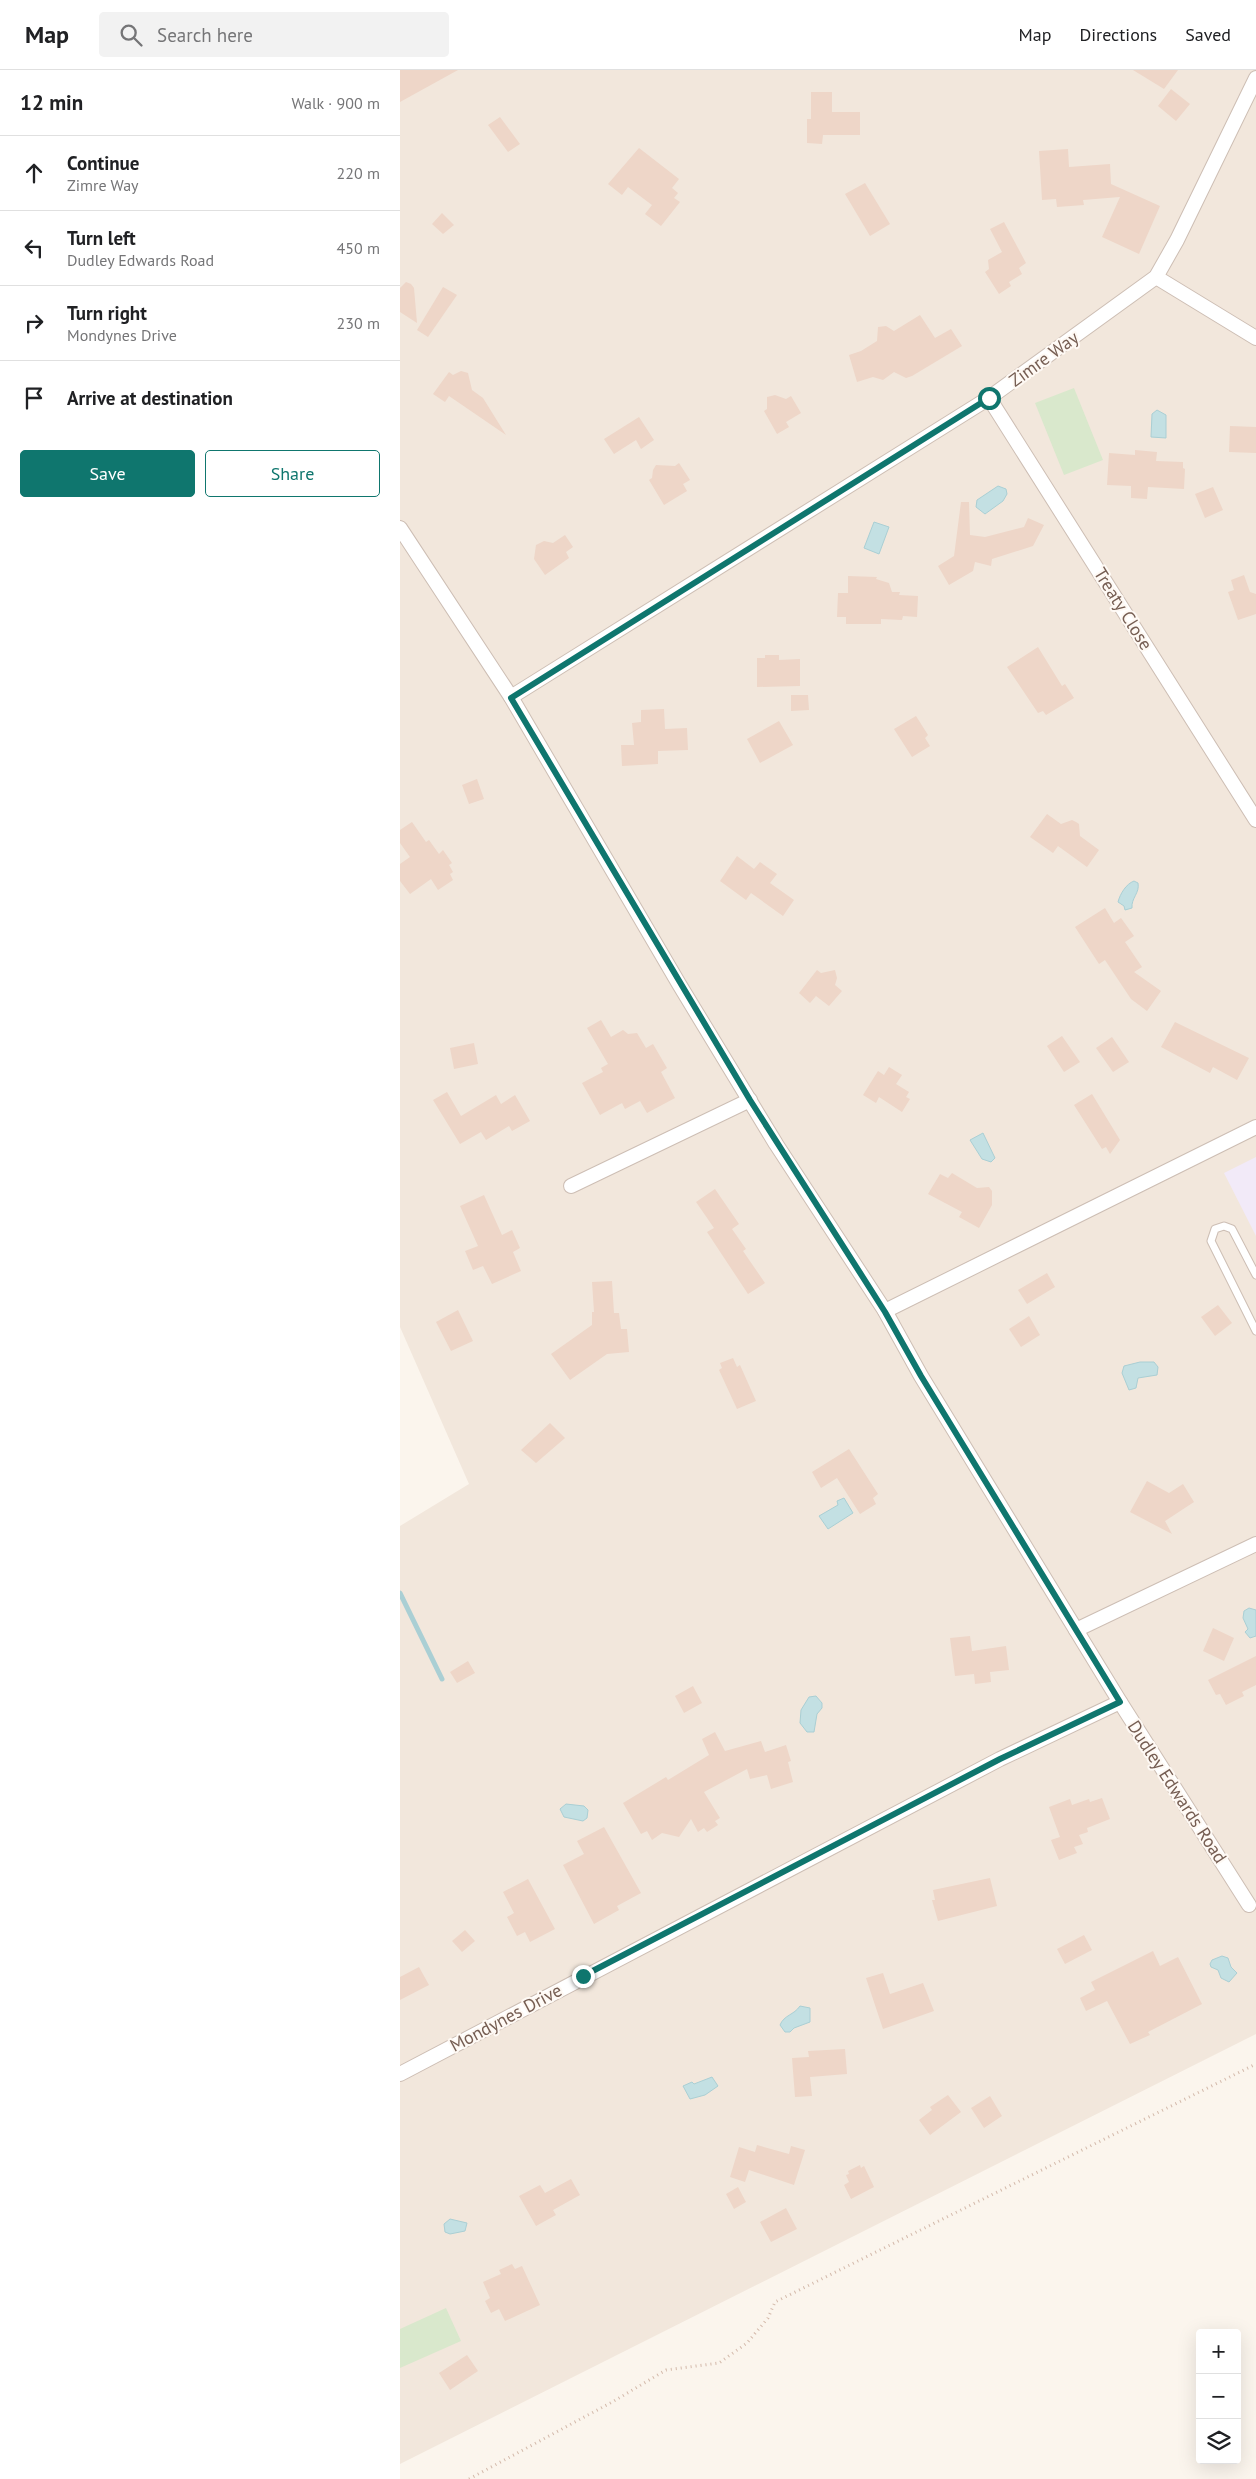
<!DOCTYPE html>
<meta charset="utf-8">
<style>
body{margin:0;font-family:"PT Sans",sans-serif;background:#f2f2f2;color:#202124}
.controls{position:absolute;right:15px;bottom:15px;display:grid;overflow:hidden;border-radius:5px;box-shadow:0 5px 20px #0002}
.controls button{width:45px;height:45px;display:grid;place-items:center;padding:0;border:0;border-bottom:1px solid #e0e0e0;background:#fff;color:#202124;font:25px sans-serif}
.stop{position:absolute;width:15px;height:15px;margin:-11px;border:4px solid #0f766e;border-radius:50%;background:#fff}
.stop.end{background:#0f766e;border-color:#fff;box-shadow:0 1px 5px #0008}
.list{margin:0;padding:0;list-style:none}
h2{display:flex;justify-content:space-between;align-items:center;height:65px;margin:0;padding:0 20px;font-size:21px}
h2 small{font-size:16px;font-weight:400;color:#757577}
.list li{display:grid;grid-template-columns:32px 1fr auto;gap:15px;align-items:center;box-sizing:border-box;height:75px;padding:0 20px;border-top:1px solid #e0e0e0}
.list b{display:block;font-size:19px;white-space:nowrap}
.list p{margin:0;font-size:16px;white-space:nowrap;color:#757577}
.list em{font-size:16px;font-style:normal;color:#757577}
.actions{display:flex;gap:10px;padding:15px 20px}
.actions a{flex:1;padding:11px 0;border:1px solid #0f766e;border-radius:5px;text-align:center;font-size:18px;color:#0f766e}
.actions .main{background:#0f766e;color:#fff}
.icon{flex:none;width:28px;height:28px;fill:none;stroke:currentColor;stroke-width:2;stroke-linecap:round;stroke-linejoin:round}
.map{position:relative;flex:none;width:856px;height:2409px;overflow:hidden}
header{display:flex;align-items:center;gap:30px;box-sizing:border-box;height:70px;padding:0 25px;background:#fff;border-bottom:1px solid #e0e0e0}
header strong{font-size:24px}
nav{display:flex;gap:28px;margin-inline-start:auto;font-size:18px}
.search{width:350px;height:45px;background:#f2f2f2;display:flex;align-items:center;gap:12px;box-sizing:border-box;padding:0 18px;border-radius:5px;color:#757577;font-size:19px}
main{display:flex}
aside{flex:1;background:#fff}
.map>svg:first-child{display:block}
</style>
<header>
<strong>Map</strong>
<div class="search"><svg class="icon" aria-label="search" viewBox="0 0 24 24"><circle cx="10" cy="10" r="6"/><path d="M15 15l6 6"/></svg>Search here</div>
<nav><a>Map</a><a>Directions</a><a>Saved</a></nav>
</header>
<main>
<aside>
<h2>12 min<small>Walk · 900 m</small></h2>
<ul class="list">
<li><svg class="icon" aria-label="ahead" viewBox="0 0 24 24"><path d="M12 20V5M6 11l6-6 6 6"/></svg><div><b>Continue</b><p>Zimre Way</p></div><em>220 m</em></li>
<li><svg class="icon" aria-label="left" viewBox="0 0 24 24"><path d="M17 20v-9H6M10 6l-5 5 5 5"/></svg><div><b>Turn left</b><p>Dudley Edwards Road</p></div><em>450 m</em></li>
<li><svg class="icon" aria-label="right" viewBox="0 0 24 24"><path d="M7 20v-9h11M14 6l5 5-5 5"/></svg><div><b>Turn right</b><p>Mondynes Drive</p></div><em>230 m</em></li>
<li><svg class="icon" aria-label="arrive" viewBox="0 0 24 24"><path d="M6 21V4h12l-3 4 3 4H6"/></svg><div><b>Arrive at destination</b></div></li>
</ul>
<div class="actions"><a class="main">Save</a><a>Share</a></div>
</aside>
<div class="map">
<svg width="856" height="2409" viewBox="0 0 856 2409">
<rect width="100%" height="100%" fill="#fbf5ed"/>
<!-- residential -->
<path fill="#f2e7dc" d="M0,0H856V1964L0,2394V1456L69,1414L0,1257Z"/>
<!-- education -->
<path fill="#f2eaf8" d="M856,1087V1166L824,1103Z"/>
<!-- green -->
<g fill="#d9e8cc">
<path d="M674,318L703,390L664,405L635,333Z"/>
<path d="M46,2238L61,2271L0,2298V2259Z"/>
</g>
<!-- water -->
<g fill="#c3e0e3" stroke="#aacfd4">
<path d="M757,340L766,345V368L751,367L752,344Z"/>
<path d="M598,416L606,419L607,424L603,431L585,444L576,437L577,430Z"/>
<path d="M474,452L489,457L479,484L464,478Z"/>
<path d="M734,811L738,813C740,823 731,828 732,838L725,840L724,836L718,832C720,824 726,814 734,811Z"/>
<path d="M583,1063L595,1088L591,1092L582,1089L570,1070Z"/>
<path d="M740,1292H754L758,1297L757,1305L738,1308L736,1318L729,1320L722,1303L724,1296Z"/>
<path d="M444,1428L453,1443L428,1459L419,1446L438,1435L437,1431Z"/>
<path d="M849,1538L856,1540V1566L850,1568L845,1562L848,1559L843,1548L844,1541Z"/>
<path d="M416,1626L422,1633V1638L417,1644L414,1662H407L400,1653L401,1640L409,1627Z"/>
<path d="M166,1734L184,1736L188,1740L187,1748L183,1751L164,1747L160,1739Z"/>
<path d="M822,1886L828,1888L831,1897L837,1903L829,1912L821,1908L818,1900L811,1897L810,1894L812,1890Z"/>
<path d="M400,1936L410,1938V1952L394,1958L390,1962H385L380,1955C384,1945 394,1945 400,1936Z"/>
<path d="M312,2007L318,2016L305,2025L290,2029L283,2016L292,2012L294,2014Z"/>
<path d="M50,2149L67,2153L65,2161L50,2164L45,2162L44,2154Z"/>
</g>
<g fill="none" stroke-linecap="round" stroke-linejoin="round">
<!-- stream -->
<path stroke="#aacfd4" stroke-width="5" d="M0,1523L42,1609"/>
</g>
<!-- building -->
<g fill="#eed6c8">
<path d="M0,0H58L0,32Z"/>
<path d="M733,0H778L764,19Z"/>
<path d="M771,19L790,34L776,51L758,36Z"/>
<path d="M411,22H432V42H460V65H423L422,74L407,73V49H411Z"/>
<path d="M100,47L120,74L108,82L88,55Z"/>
<path d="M239,78L279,109L272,118L278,123L274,128L280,132L261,156L245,144L252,135L228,117L222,125L208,114Z"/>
<path d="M668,79L669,97L710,94L711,114L760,136L739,184L702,167L720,127L683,130L684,135L657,137L656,129L642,130L639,81Z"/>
<path d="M465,113L490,154L470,166L445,124Z"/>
<path d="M42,143L54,155L43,164L32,154Z"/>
<path d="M604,152L626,193L619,198L622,204L609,212L611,216L599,224L585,202L589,199L588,190L602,182L590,159Z"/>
<path d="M6,212L11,214L14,218L17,253L0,242V218Z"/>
<path d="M43,217L57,225L28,267L17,260Z"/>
<path d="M520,245L535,268L551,259L562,276L512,306L506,308L494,302L483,310L473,307L457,312L449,285L461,281L477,271L478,257L486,256L494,261Z"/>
<path d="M61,301L68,303L72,320L83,328L106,365L49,326L45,332L33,324L49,302L53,305Z"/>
<path d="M375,325L386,329L391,326L401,343L386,352L389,357L377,364L364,341L367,339V327Z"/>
<path d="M239,347L254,370L241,379L236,370L214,384L204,369Z"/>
<path d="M830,356L856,357V383L829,382Z"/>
<path d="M735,380L757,382L756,391L783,392V398L785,399L784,419L748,417L747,429L731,428V416L707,415L709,383L735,385Z"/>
<path d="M279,393L290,410L283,414L287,421L264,435L249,410L252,408L253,400L256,395L275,396Z"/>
<path d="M813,417L823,440L805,448L795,424Z"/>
<path d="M561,432H569L570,465L585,467L624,457L628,448L644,455L633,476L592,489L591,496L575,492L573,501L549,515L538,496L554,486Z"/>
<path d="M165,465L173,477L166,482L169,488L145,505L134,489L136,475L144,471L153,473Z"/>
<path d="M844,505L850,522L856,524V544L838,550L828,522L834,520L831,510Z"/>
<path d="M448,506L477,507L476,509L489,513L492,522H500L499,525L518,526L517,547L503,546L502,550L481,549V554H446V547H437L438,523H448Z"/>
<path d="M638,577L662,616L665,614L674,628L646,645L643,641L638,643L607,597Z"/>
<path d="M365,585H379V590L400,589V616L357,617V588H365Z"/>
<path d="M391,625H408L409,640L391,641Z"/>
<path d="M264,639L265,659L287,658L288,680L258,681V694L222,696L221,675H234L232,653L241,652V640Z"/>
<path d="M516,646L528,665L525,668L530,676L512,687L494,659Z"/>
<path d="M379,651L393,675L360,693L347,669Z"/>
<path d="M77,709L84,729L69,734L62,715Z"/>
<path d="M647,744L661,754L672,750L676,752L679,754L680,766L699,780L687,797L658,776L653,783L630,767Z"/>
<path d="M12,752L26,772L29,770L39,784L43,780L52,793L49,795L53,802L50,804L53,810L38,820L31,809L10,824L0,811V794L10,787L0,773V760Z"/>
<path d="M337,786L354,799L360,792L377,804L370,813L394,830L383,846L351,823L346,830L320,811Z"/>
<path d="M705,838L714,853L721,848L734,866L725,872L742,897L734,902L761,921L747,941L731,929L705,890L699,894L675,857Z"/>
<path d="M417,900L421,903L435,900L437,908L435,915L442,921L429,936L416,926L410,933L399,923Z"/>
<path d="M201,950L211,967L223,960L228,964L237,963L246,978L253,974L267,998L261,1002L275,1028L247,1043L240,1031L225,1039L222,1033L200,1045L182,1013L203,1002L201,998L208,994L187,958Z"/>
<path d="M775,952L849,988L837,1010L813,997L810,1003L761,977Z"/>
<path d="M662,966L680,992L664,1002L647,976Z"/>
<path d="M712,967L729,992L713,1002L696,978Z"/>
<path d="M74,973L78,994L54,999L50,978Z"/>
<path d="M489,997L502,1005L496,1014L509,1022L506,1027L510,1029L502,1042L479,1027L476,1033L463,1025L478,1001L484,1005Z"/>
<path d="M47,1022L61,1046L96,1025L101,1034L115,1025L130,1051L112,1061L109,1056L86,1070L81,1062L60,1074L33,1030Z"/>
<path d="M692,1024L720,1070L710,1084L706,1077L702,1079L674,1035Z"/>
<path d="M552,1103L577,1118L589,1117L592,1121V1135L579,1158L559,1147L562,1142L528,1124L540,1104L548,1108Z"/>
<path d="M315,1119L339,1154L332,1159L346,1179L343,1181L365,1213L348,1224L307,1162L314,1158L296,1132Z"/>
<path d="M84,1125L102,1165L112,1160L120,1178L113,1182L121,1201L92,1214L83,1196L73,1200L65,1181L78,1176L60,1136Z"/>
<path d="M647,1203L655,1217L627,1234L618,1220Z"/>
<path d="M212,1211L214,1243H219L221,1259H227L229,1282L207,1284L170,1310L151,1284L192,1255V1242H194L192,1212Z"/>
<path d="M818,1235L832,1253L815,1266L801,1247Z"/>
<path d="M58,1240L73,1271L51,1281L36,1252Z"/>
<path d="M629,1246L640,1265L621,1277L609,1259Z"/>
<path d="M333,1288L337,1297L340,1295L356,1331L337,1339L319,1300L322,1298L320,1293Z"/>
<path d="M150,1353L165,1368L136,1393L121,1380Z"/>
<path d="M449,1379L478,1424L473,1428L476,1434L460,1444L437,1408L421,1418L412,1402Z"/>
<path d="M747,1411L769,1423L783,1414L794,1432L765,1451L772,1464L730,1442Z"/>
<path d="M813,1558L834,1568L824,1591L803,1581Z"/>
<path d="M570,1566L572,1581L606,1576L609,1600L590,1602L591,1612L575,1614L574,1604L555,1606L550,1568Z"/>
<path d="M856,1586V1615L842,1622L844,1626L826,1635L820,1624L816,1625L808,1610Z"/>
<path d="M68,1591L75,1603L57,1613L50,1602Z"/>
<path d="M293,1616L302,1633L284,1643L275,1626Z"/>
<path d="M315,1662L325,1681L361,1671L365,1682L386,1675L391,1691L388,1692L393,1712L371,1719L367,1705L350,1709L347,1699L304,1722L320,1748L315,1751L318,1755L307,1762L304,1758L298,1762L291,1749L279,1767L262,1763L252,1770L247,1761L241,1764L223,1733L266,1707L268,1710L309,1685L302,1669Z"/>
<path d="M702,1728L710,1749L687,1758L688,1762L679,1765L683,1774L674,1777L677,1783L659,1790L651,1770L660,1767L649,1737L670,1729L672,1735L689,1729L690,1732Z"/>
<path d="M204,1757L241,1823L217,1836L219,1840L194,1854L163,1795L184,1784L177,1771Z"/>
<path d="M590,1808L597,1836L538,1851L532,1830H535L533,1820Z"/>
<path d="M128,1809L155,1859L130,1872L125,1862L117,1866L107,1847L114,1843L103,1822Z"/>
<path d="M65,1860L75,1871L62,1882L52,1871Z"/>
<path d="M684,1865L692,1880L665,1894L657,1879Z"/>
<path d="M753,1881L760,1896L778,1887L802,1934L748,1962L750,1965L730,1974L707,1931L686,1941L680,1928L695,1920L691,1912Z"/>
<path d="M19,1897L29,1915L0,1930V1907Z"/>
<path d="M483,1903L490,1924L523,1913L534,1941L483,1959L466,1908Z"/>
<path d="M445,1979L447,2004L410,2007L412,2026L395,2027L392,1988L409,1987L408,1981Z"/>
<path d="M548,2025L561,2042L530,2065L519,2050L532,2040L530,2037Z"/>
<path d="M590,2026L602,2046L584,2058L571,2038Z"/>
<path d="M357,2075L389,2084L391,2076L405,2080L394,2115L349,2100L345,2112L330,2107L339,2077L355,2082Z"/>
<path d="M460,2095L461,2098L464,2096L474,2117L451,2129L444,2115L449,2112L446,2105L449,2104L448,2101Z"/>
<path d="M171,2109L180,2125L153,2140L156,2145L136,2156L119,2126L140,2115L145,2123Z"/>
<path d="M338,2117L346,2132L334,2139L326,2124Z"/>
<path d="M386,2138L397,2159L371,2172L360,2152Z"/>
<path d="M112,2194L115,2199L122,2196L140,2235L105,2251L99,2239L91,2243L85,2231L90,2228L83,2212L101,2204L99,2200Z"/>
<path d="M67,2285L78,2301L50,2320L39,2303Z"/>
</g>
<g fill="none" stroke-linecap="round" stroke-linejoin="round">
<defs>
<path id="service" d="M856,1205L832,1159L824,1156L815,1159L811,1171L856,1261"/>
<g id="minor">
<path d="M756,207L856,268"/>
<path d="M589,328L856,750"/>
<path d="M0,458L111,627L279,914L376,1074L485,1241L521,1306L720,1632L849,1835"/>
<path d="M111,627L589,328L756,207L777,170L856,8"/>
<path d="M171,1116L350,1030"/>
<path d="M485,1241L856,1057"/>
<path d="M676,1560L856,1474"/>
<path d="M0,2004L600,1689L720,1632"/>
</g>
</defs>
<!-- service casing -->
<use href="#service" stroke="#cdbeb4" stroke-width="9"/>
<!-- minor casing -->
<use href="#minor" stroke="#cdbeb4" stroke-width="16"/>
<!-- path -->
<path stroke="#d3b9aa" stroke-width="3" stroke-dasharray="1 4" stroke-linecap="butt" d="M69,2409L214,2331L266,2300L319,2293L347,2273L368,2248L375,2232L856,1994"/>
<!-- service -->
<use href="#service" stroke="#fff" stroke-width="7"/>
<!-- minor -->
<use href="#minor" stroke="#fff" stroke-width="14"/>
</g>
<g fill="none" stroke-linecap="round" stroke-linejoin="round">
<!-- route -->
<path stroke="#0f766e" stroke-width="6" d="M183,1906L600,1689L720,1632L521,1306L485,1242L350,1030L111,628L589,328"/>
</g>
<g text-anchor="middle" stroke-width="4" stroke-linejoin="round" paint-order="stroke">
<!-- street labels -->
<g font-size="18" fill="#755d52" stroke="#fef9f4">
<text transform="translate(644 289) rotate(-36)" y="6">Zimre Way</text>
<text transform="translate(723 539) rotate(58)" y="6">Treaty Close</text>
<text transform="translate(777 1722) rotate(57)" y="6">Dudley Edwards Road</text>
<text transform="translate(106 1948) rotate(-28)" y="6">Mondynes Drive</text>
</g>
</g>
</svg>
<div class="controls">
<button>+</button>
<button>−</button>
<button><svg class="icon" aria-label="layers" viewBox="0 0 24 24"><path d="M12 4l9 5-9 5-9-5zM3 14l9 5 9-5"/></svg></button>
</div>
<div class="stop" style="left:589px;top:328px"></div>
<div class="stop end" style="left:183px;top:1906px"></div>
</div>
</main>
